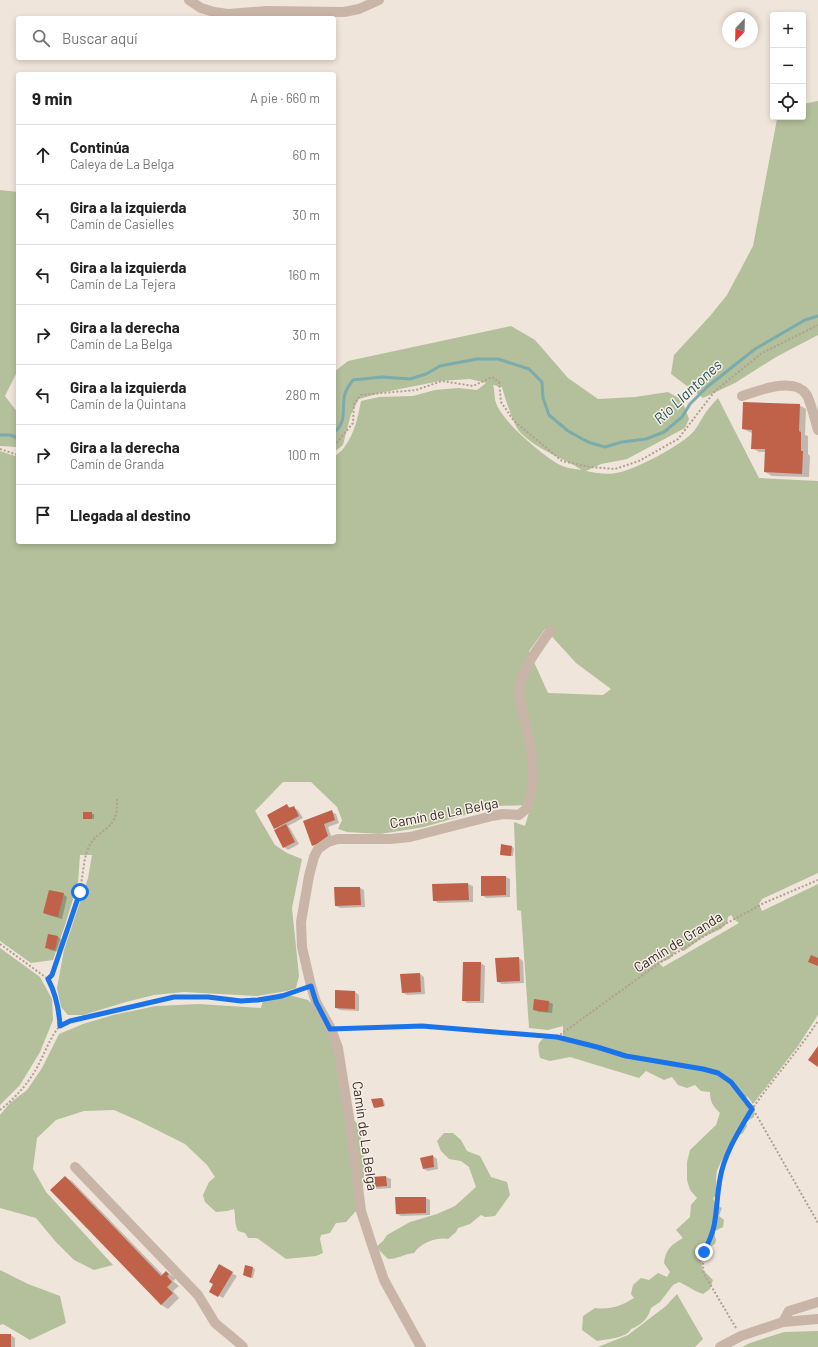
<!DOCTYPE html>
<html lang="es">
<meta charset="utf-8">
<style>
body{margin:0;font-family:Barlow,sans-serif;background:#f2f2f2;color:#222}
.controls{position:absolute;right:12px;top:12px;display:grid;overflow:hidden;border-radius:4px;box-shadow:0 2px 6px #0003}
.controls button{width:36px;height:36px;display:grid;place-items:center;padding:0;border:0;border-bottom:1px solid #e0e0e0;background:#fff;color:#222;font:20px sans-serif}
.compass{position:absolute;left:722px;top:12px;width:36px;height:36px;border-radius:50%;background:#fff;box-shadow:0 2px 6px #0003;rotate:202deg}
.stop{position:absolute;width:12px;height:12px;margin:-9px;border:3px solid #1a73e8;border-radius:50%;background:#fff}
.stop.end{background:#1a73e8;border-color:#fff;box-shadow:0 1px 4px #0008}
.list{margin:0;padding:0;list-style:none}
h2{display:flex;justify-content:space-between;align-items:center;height:52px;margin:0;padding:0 16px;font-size:17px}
h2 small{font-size:13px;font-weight:400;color:#767676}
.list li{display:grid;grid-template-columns:26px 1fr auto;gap:12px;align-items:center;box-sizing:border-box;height:60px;padding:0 16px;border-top:1px solid #e0e0e0}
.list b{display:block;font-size:15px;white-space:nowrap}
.list p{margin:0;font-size:13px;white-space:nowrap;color:#767676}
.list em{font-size:13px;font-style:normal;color:#767676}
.icon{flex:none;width:22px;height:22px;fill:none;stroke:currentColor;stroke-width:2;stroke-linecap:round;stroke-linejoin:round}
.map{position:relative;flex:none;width:818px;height:1347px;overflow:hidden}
.search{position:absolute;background:#fff;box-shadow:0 2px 6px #0003;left:16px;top:16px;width:320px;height:44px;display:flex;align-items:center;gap:10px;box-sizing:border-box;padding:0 14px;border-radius:4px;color:#767676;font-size:15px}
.panel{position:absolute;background:#fff;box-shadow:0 2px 6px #0003;left:16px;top:72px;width:320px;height:472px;border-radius:4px}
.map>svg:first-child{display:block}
</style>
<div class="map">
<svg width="818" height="1347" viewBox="0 0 818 1347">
<rect width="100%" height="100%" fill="#f0e5db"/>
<!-- green -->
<g fill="#b4bf9b" fill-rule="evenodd">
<path d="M818,101V335L776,357L735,383L703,398L671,374L674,355L710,316L727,295L753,246L777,119L780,117H803V104Z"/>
<path d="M0,190L18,192V373L16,374L5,396L18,413V447L0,446Z"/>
<path d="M511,326L535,340L568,378L598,399L635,397L668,392L682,400L689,419L685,428L627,459L601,464L586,471C596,473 606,475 616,473C633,471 684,444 694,431C698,426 701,420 704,415C708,409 713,403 718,398L759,478L818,481V873L762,899L759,904L762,911L818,884V1015L798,1046L753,1104L747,1096L745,1102L753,1105L755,1109L754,1117L746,1122L747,1126L743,1133L738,1136L733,1147L722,1160L717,1170L716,1179L717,1195L713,1198L715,1204L722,1208L719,1216L724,1220L723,1227L715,1231V1237L716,1240L715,1244L710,1247L704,1244L701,1246L702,1269L713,1280L710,1289L703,1294C694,1291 688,1286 679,1282L673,1285L660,1302L651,1308C648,1319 641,1325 631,1329C627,1338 607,1339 597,1341L582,1330L583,1316L595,1308C610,1310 621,1306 634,1298L631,1294L633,1285L641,1278L649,1280L658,1273L667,1277L670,1272L664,1263C666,1249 671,1245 683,1238L676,1230L690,1217L691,1205L697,1198L690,1190L687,1180V1162L690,1150L716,1125L720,1113C713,1106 710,1102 710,1092L701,1091L695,1085L687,1088L678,1085L672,1077L664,1080L646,1071L639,1078L570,1057L550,1061L540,1058C538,1047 536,1043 546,1037L556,1039L563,1038V1026L548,1030L529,1028L521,911L517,910L514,822L525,826L531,805L496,806L424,827L380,834L347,832L338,829L342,820L337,807L311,782H283L255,811L275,845L287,853L302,859L292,908L299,976L296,988L287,991L257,996L184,992L154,995L126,1002L83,1015H68L61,1007L57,988L64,950L88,878L92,855H80L78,883L65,925L53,960L31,963L0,941V451L18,457V542H334V457C338,454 343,450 345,446C355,433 358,416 361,401L379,397L413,396L435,390L458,388L477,390L486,383L470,379L440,381L380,393L359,399L351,414L343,445L334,452V372L348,361ZM493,385L502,387C505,398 513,423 519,431C536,450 562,457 582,470C575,469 565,468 558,464C541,454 503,422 496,403C494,398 495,391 493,385ZM545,629L576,663L611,689L603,695L548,693L529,651ZM731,915L735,920L739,923L663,967L659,963L669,959L679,949L684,951L703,937L721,929L727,923L728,917Z"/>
<path d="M0,948L40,977L52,999L53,1020L40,1052L20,1085L0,1105Z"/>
<path d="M281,993L308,1000L326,1019L340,1062L339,1088L348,1093L352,1118L360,1127L365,1167L360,1210L355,1212L346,1222L336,1223L330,1233L321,1235L320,1239L323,1253L316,1256L286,1259L257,1238H248L245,1233L238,1231C234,1223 236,1217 234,1209L227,1211L216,1212L205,1202L203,1195L209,1182L215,1177L207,1165L185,1144L139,1121L114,1110L84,1111L56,1120L37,1138L33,1169L46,1192L113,1265L94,1270L74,1260L55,1241L36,1218L0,1208V1115L10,1103L27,1090L42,1068L59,1034L83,1024L113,1015L156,1006L199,1004L261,1008L263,1000Z"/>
<path d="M444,1133H453L461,1140L467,1151L480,1156L491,1177L507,1182L510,1195L495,1216L485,1217L481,1215L470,1224L458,1228L456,1232L448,1239C436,1237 421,1243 414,1253C404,1254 398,1259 388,1259L376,1247L383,1241L387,1235L410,1222L437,1214L455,1206L476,1187L469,1167L461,1161L449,1159L441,1151L437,1141Z"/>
<path d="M0,1270L28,1284L60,1296L66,1323L30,1340L3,1324L0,1325Z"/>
<path d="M677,1294L703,1339L695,1347H598L628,1335L666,1306Z"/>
<path d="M818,1331V1347H742L750,1343L784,1332Z"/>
</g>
<!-- shadow -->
<g fill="#0003">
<path d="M799,405L806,409L805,435L808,436V454L810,456L809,477L772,476L765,472L766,452H759L752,448V433L743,429Z"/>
<path d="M287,806L298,810L303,818L288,826L290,828L299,844L288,850L284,847L278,829L275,828Z"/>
<path d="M332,812L336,814L339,823L328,827L332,839L317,847L313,845L304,822Z"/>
<path d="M84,813L94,814V819L84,818Z"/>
<path d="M512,847L514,848L513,856L503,855Z"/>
<path d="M506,877L510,879V897L486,898L482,895Z"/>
<path d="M468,884L473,886V902L438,903L434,900L433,885Z"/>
<path d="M335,888H360L364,890L365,907L340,908L336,906Z"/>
<path d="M63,894L67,897L62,919L48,915L44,913Z"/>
<path d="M58,937L62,940L59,952L50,950L46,947Z"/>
<path d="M519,958L523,961L524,983L502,984L498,982Z"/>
<path d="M481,963L485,966L484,1003H467L463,1000Z"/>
<path d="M420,974L424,977L425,994L407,995L402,992Z"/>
<path d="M336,991L355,992L359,995V1011L340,1010L336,1008Z"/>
<path d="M549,1002L553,1004L552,1013L539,1012L534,1010Z"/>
<path d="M382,1099L384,1100L385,1106L377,1108L375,1107Z"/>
<path d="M433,1156L437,1159L438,1169L428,1171L424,1169Z"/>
<path d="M65,1177L72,1181L163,1275L166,1272L176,1278L173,1281L179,1286L173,1291L179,1298L168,1309L161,1305Z"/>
<path d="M386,1177L391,1179V1188L377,1189L373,1186L372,1178Z"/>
<path d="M396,1198H426L430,1200V1215L401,1216L397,1214Z"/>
<path d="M219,1266L237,1276L223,1298L210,1291L214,1284Z"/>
<path d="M253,1268L255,1269L253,1278L246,1276Z"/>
<path d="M0,1335H11L15,1338V1347H0Z"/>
</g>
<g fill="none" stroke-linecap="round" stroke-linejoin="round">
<!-- stream -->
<g stroke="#7bacac" stroke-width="3">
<path d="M334,432C348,422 341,407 345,394C346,390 350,384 353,380L382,377L410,379L426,374L440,366L477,359H498L529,369L542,382L543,398L549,415L568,431L588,442L605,447L622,442L646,439L664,432L682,417L690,404L707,387L755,349L805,320L818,316"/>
<path d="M0,435H10L18,438"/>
</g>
</g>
<!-- building -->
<g fill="#c06149">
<path d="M743,402L800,404L799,431L801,432V451H803L802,474L764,472L765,449H751L752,430L742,429Z"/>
<path d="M287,804L289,808L294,806L299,816L274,829L267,815Z"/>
<path d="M332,810L335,820L324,824L328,836L325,838L326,840L312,846L303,821Z"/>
<rect x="83" y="812" width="9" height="7"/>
<path d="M286,824L295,842L283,848L274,830Z"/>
<path d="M501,844L512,846L511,856L500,855Z"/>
<path d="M481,876H506V895L481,896Z"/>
<path d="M468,883L469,900L433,901L432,884Z"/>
<path d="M334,887H360L361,905L335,906Z"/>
<path d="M49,890L64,893L58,917L43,913Z"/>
<path d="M48,934L58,936L55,950L45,948Z"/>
<path d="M811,955L818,958V966L808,962Z"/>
<path d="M519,957L520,981L497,982L495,958Z"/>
<path d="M463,962H481L480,1001H462Z"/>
<path d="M420,973L421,992L402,993L400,974Z"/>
<path d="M335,990L355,991V1009L335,1008Z"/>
<path d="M534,999L549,1001L548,1012L533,1010Z"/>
<path d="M818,1046V1067L808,1060Z"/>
<path d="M382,1098L384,1106L374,1108L371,1099Z"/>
<path d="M433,1155L434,1167L423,1169L420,1158Z"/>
<path d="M65,1176L161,1276L166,1271L169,1274L167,1276L172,1282L167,1287L173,1293L161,1305L50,1190Z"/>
<path d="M386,1176L387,1186L372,1187L371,1177Z"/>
<path d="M395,1197H426V1213L396,1214Z"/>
<path d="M219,1264L233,1272L218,1297L209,1292L213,1284L209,1282Z"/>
<path d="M245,1265L253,1267L251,1278L243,1275Z"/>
<rect x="0" y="1334" width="11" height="13"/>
</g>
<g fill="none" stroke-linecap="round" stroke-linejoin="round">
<!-- path -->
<g stroke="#b39f92" stroke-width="2" stroke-dasharray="2 2" stroke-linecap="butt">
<path d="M334,446L353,423L354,403L361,395L416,390L442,381L473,386L492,377L499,382L501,402L514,421L562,461L590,467L615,469L639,461L678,439L715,391L762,353L818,325"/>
<path d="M0,449L18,455"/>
<path d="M0,944L48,979L54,991L60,1011V1025"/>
<path d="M48,979L52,975L79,892C83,879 83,863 87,851C96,826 119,834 117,799"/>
<path d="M342,1029L421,1026L557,1037L597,1047L627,1056L703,1069L718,1073L731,1082L753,1109L818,1223"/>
<path d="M557,1037L658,964L716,929L764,903L818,880"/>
<path d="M0,1110C14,1099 26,1086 35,1071C42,1060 52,1032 61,1025C64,1023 67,1022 70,1021L174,997H208L241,1001L258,1000L281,996L302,989"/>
<path d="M736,1328L704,1274C700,1255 710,1244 713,1227C718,1208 717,1188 722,1169C739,1112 786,1070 818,1021"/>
</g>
<!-- minor -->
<g stroke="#c8b5a7" stroke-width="10">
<path d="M189,0L201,8L214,12L228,14L267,11L344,12L359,9L379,0"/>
<path d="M742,396C758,391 794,376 806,394C811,401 815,421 818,430"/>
<path d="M75,1167L198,1295L215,1323L239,1343L243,1347"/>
<path d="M783,1322L789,1311L818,1302"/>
<path d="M421,1347L384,1280L372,1245L361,1211L350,1124L338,1048L331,1029L316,1002L311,986L302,947L301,922L309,876L314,857L318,849L328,842L338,839H390L410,837L492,816L503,814L519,815L526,809L531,796L533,771L531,750L519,693C521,669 537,650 550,631"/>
<path d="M720,1347L741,1336L783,1322L818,1319"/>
</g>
</g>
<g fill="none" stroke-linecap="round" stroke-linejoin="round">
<!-- route -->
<path stroke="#1a73e8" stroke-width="5" d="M80,892L52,975L48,979C56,994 59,1009 60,1026L70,1021L174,997H208L241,1001L258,1000L282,996L311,986L316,1002L330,1029L422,1026L557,1037L597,1047L626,1056L703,1069L718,1073L731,1082L752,1109C739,1131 724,1154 720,1179C717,1195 717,1211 714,1226C712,1235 708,1244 704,1252"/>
</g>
<g text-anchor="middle" stroke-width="3" stroke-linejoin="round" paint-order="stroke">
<!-- street labels -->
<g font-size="14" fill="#352b27" stroke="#f8f0e7">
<text transform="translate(444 813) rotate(-11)" y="5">Camín de La Belga</text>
<text transform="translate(678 942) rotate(-32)" y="5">Camín de Granda</text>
<text transform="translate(365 1136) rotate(82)" y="5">Camín de La Belga</text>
</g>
<!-- water labels -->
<g font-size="15" font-style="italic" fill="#1f5354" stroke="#f8f0e7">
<text transform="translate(688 392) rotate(-43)" y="5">Rio Llantones</text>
</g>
</g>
</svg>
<div class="controls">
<button>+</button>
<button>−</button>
<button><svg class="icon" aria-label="locate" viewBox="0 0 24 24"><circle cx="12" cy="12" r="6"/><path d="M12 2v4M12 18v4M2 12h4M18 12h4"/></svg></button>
</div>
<svg class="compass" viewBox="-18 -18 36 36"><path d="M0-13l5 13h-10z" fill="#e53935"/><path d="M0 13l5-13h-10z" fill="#767676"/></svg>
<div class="stop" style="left:80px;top:892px"></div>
<div class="stop end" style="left:704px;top:1252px"></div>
<div class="search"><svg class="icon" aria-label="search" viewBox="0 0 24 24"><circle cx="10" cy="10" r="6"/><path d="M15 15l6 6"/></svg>Buscar aquí</div>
<section class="panel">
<h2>9 min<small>A pie · 660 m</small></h2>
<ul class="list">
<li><svg class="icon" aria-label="ahead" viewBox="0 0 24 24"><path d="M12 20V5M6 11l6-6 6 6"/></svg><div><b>Continúa</b><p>Caleya de La Belga</p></div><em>60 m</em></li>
<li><svg class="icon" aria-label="left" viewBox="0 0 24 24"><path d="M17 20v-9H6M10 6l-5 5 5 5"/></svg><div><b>Gira a la izquierda</b><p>Camín de Casielles</p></div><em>30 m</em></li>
<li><svg class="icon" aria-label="left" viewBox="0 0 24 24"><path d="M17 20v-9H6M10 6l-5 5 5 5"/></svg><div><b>Gira a la izquierda</b><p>Camín de La Tejera</p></div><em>160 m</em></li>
<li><svg class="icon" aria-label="right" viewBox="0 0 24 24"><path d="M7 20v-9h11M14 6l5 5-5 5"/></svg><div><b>Gira a la derecha</b><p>Camín de La Belga</p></div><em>30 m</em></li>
<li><svg class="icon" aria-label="left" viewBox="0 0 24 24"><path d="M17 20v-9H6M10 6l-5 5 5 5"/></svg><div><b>Gira a la izquierda</b><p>Camín de la Quintana</p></div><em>280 m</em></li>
<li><svg class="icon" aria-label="right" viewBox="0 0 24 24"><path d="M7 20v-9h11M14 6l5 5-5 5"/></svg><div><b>Gira a la derecha</b><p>Camín de Granda</p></div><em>100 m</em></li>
<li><svg class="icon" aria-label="arrive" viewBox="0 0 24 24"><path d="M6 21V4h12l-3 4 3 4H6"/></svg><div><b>Llegada al destino</b></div></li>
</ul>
</section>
</div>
